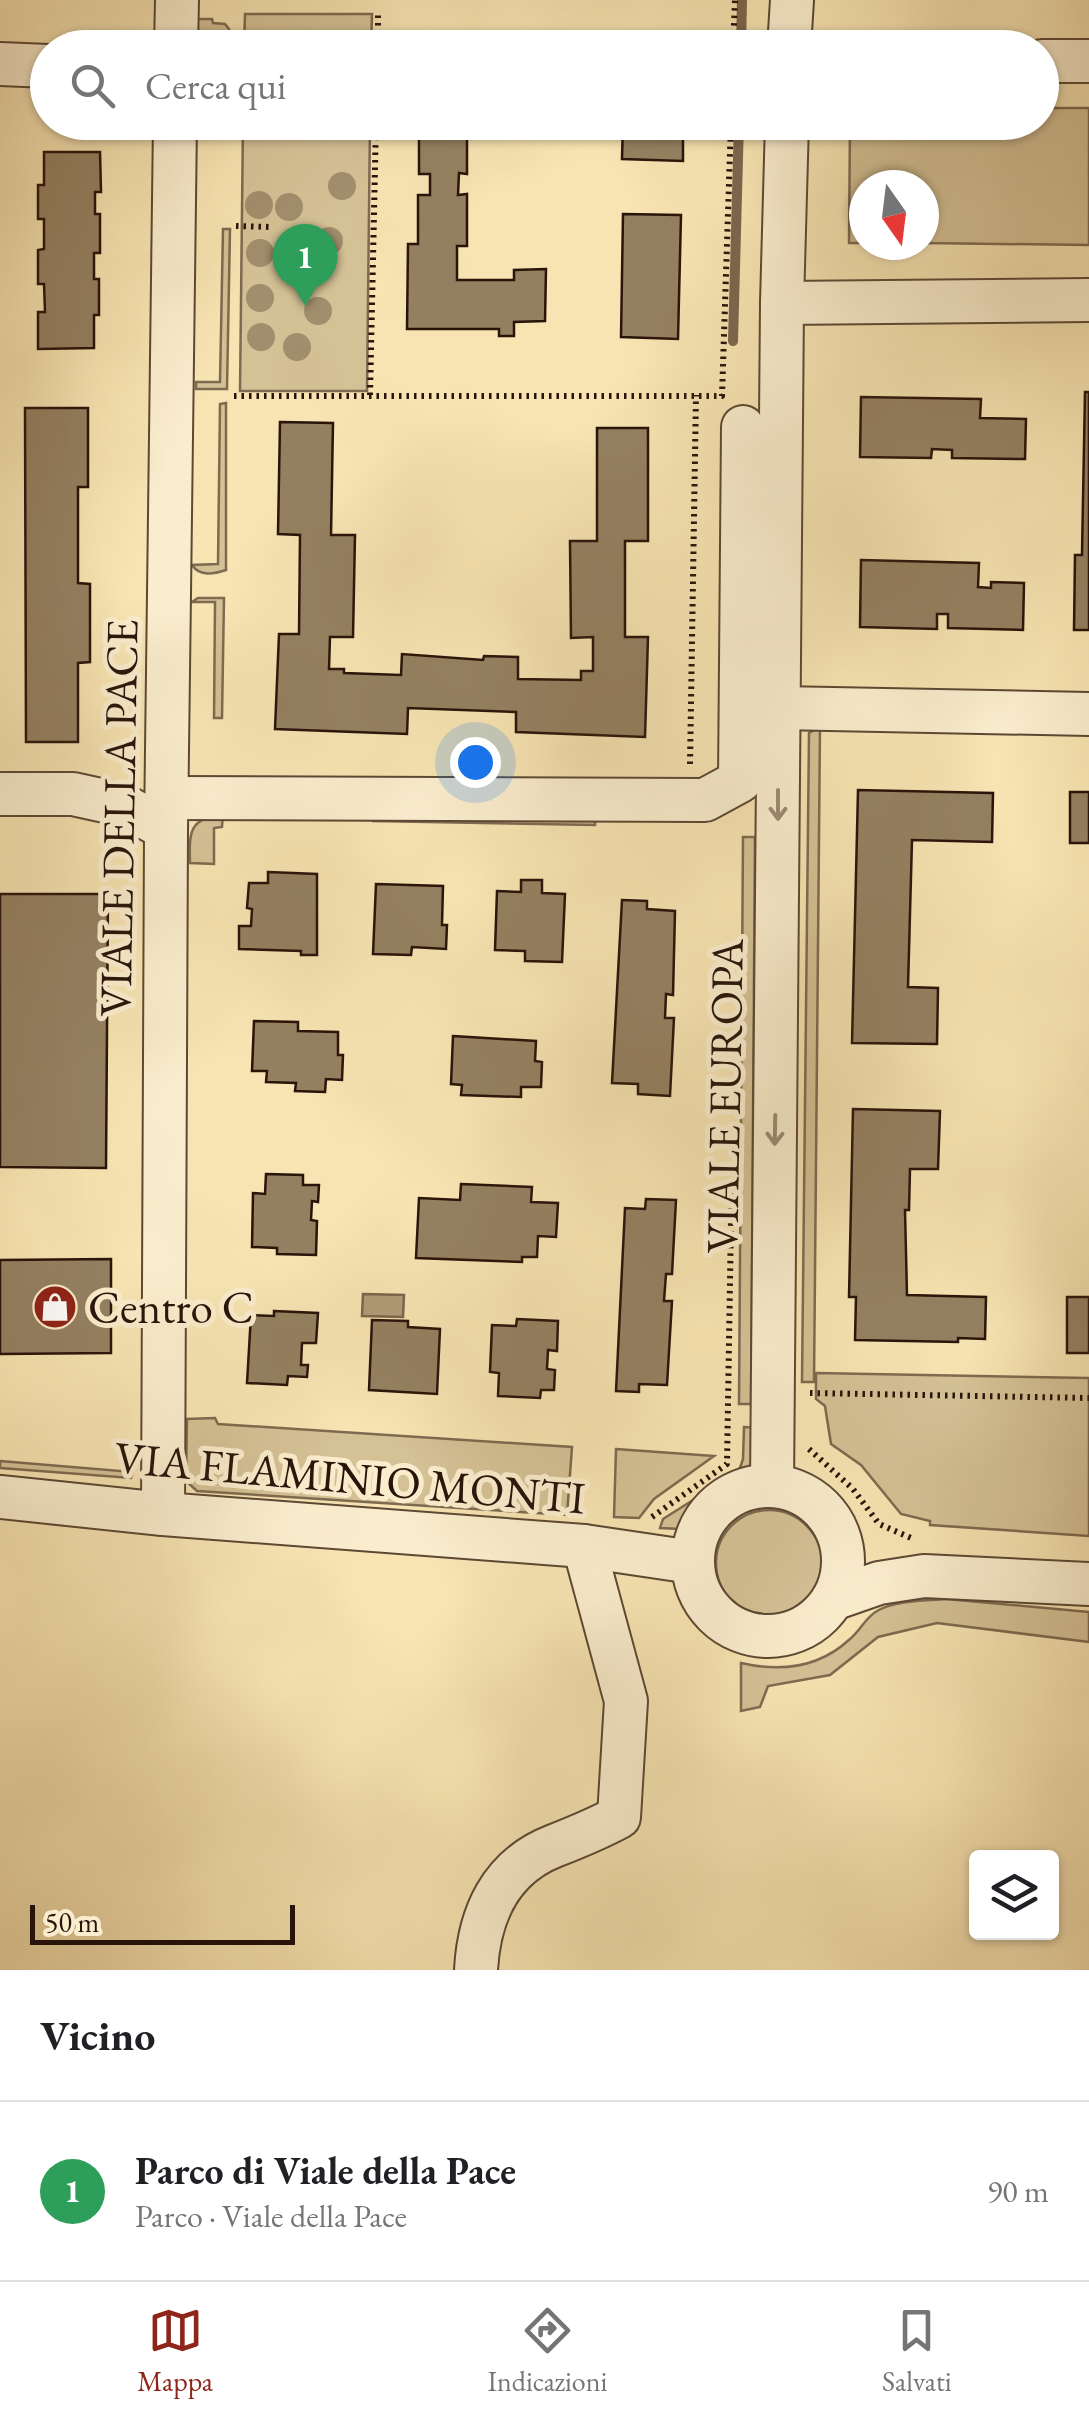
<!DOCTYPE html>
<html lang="it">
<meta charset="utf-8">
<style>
body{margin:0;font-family:"EB Garamond",serif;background:#f6f6f6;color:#202124}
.controls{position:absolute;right:30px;bottom:30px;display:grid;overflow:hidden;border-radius:10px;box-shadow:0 2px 8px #0004}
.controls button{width:90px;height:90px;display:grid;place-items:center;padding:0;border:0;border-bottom:2px solid #e0e0e0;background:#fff;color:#202124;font:50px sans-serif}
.compass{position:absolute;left:849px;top:170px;width:90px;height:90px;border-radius:50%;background:#fff;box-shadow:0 2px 8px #0004;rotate:166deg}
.scale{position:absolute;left:30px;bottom:25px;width:265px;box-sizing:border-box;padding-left:10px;border:5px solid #29140a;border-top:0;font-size:28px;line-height:35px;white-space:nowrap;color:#29140a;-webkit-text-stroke:8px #faedcd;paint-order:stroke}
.you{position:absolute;left:475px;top:762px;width:35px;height:35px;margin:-25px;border:8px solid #fff;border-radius:50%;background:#1a73e8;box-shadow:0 0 0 15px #1a73e833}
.badge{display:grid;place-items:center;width:65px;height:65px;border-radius:50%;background:#8f2418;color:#fff;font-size:32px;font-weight:700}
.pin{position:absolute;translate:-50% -82px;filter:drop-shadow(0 2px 5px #0008)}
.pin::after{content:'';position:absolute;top:52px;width:35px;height:30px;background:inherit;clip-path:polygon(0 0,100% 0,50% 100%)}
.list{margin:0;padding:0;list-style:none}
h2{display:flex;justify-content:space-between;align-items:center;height:130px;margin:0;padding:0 40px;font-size:42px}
h2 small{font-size:32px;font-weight:400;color:#757577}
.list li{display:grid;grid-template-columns:65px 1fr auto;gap:30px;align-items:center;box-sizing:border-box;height:180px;padding:0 40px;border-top:2px solid #e0e0e0}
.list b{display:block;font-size:38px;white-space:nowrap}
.list p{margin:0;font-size:32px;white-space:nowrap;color:#757577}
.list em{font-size:32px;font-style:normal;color:#757577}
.icon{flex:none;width:55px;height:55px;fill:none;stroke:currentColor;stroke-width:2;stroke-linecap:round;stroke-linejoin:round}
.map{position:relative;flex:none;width:1089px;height:1970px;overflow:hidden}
.search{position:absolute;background:#fff;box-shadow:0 2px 8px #0004;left:30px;right:30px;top:30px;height:110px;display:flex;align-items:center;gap:25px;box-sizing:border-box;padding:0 35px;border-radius:55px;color:#757577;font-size:38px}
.sheet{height:310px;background:#fff}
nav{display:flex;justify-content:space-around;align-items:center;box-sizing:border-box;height:140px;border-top:2px solid #e0e0e0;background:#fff;font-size:28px;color:#757577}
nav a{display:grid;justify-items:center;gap:5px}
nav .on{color:#8f2418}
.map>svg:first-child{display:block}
</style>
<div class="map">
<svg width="1089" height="1970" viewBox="0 0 1089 1970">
<rect width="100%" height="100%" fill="#f7e4b2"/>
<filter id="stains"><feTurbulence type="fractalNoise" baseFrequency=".002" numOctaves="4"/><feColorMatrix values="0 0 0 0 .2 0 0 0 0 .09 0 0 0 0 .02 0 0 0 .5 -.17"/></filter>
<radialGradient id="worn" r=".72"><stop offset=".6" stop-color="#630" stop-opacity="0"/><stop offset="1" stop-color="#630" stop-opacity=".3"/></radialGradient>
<!-- green -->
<g fill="#d4c195" stroke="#7e6a50" stroke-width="2.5">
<path d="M245,14H372L371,47H244Z"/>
<path d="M197,19H212L213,23L225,24L229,29L231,47H210V33L196,32Z"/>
<path d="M1042,108H1089V245L924,243V185H864V243H849L850,123L1042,122Z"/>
<path d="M243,123H370L367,391H240Z"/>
<path d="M223,229H230L227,389H196V382H220Z"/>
<path d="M226,403V570C214,574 200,577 192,565L218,564L220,404Z"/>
<path d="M198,598H224L222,718H214L215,602H192Z"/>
<path d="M820,727L814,1382H802L809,733Z"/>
<path d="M223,813L222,827L214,828V864L190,863C189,832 189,819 223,813Z"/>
<path d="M373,815L595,818V825L373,821Z"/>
<path d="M743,837H755L751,1404H739Z"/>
<path d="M816,1373L1089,1378V1536L930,1525V1521L901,1514L861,1465L831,1444L825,1406L816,1399Z"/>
<path d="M215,1418L218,1424L572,1447L567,1515L197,1491L186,1481L187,1419Z"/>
<path d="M744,1427L765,1428L759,1459L723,1486L681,1529L660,1528L663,1519L739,1471L743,1459Z"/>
<path d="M616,1449L714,1456L654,1499L639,1518L614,1517Z"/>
<path d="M0,1461L133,1472L131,1478L0,1468Z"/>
<circle cx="769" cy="1563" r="53"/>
<path d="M946,1599L1089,1612V1642L937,1623L878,1637L830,1675L768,1686L760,1707L741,1711V1663C780,1672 819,1668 850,1639C860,1631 866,1617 877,1611C895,1600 925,1601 946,1599Z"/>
</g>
<!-- water -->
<path fill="#b19d79" stroke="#7b664d" stroke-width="2.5" d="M363,1294L404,1295L403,1317L362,1316Z"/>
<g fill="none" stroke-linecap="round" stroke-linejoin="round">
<!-- stream -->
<g stroke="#7b664d" stroke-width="10">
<path d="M741,48L742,0"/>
<path d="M733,341L739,122"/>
</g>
</g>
<!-- building -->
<g fill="#948061" stroke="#29140a" stroke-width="2.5">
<path d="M416,32L517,35V48H411V43L416,44Z"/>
<path d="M624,38L685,39V48H624Z"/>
<path d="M411,122L467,125V174L459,173L458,195L467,194V246H457V280H514V270L546,269L545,321L514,322V336H499V329H407L408,244H418V195H430V174H419V125Z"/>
<path d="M623,122H683V161L622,159Z"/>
<path d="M44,152H100L101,192H95V214H100V253H94V279H99V315H94V348L38,349V312H45L44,284H38V250L44,249V219H38V185H44Z"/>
<path d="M623,214L681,215L678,339L621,337Z"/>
<path d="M1085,392H1089V630H1074L1075,555H1082Z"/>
<path d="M861,397L981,399L980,418L1026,419L1025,459L952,458V450L932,449L931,458L860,457Z"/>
<path d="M25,408H88V487H78V583L90,584V662L78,663V742H26Z"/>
<path d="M280,422L333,423L331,535H355L353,637H330L329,669H344V673L401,675L402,654L483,660L484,656L518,657V679L581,680V671H593V637L571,638L570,541H597V428H648V541H625V637H648L645,737L516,732V712L408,708L407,734L275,729L279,634H299L300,535L278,534Z"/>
<path d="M861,560L979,563L978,587L991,588V582L1024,583L1023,630L948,628V614H937V629L860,627Z"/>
<path d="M858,790L993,793L992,842L912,840L908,987L938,988L937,1044L852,1043Z"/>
<rect x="1070" y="792" width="19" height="51"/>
<path d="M268,872L317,874V955H301V951L239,949V926H251L252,909L247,908L249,883H268Z"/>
<path d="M521,880H542V893L565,894L562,962L525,961V951L495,950L497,891L521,892Z"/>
<path d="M376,884L443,886L442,925H447L446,949L412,947L411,955L373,954Z"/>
<path d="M0,894H108L106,1168L0,1167Z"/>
<path d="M622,900L647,901V909L675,911L673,995L666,994L665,1018H674L670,1096L638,1094V1084L612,1083Z"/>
<path d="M254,1021L298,1022V1031L338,1032V1055H343L342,1080L326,1079L325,1092L295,1091L296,1083L266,1082L267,1071H252Z"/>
<path d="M453,1036L536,1041L535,1061L542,1062L541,1087H521V1097L461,1095L462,1085L451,1084Z"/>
<path d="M853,1109L940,1111L938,1169H910L909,1210H905L907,1295L986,1297L985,1339L958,1338V1342L855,1340L856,1297H849Z"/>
<path d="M266,1174L303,1175V1185H319L318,1202L312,1201L311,1220L317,1221L316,1255L277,1254V1248L252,1247L253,1193L265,1194Z"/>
<path d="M461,1184L532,1187L531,1202L558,1203L556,1237L538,1236L537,1257H522V1262L416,1258L419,1198L460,1200Z"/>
<path d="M646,1199L676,1200L672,1274H666L664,1301H672L667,1385L639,1384V1392L616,1391L625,1208L645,1209Z"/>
<path d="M111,1259V1353L0,1354V1260Z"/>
<rect x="1067" y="1297" width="22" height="56"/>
<path d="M274,1311L318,1313L316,1343H302L301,1365H308L307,1377L288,1376L287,1385L247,1383L251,1315L274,1316Z"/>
<path d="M517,1319L558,1321L557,1351L548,1350L547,1369L555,1370L554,1390H541L540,1398L498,1396L499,1373L490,1372L492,1325L516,1326Z"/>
<path d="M372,1320L408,1321V1327L440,1329L437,1394L369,1390Z"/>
</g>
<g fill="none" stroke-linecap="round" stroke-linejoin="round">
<defs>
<g id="street">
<path d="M176,48L177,0"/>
<path d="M789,48L792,0"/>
<path d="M1042,61H1089"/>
<path d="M0,64L48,66"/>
<path d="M782,303L1089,300"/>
<path d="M779,708L1089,714"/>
<path d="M0,794H73L123,805L166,829"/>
<path d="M167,798L705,800L740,781L743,427"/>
<circle cx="768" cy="1561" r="75"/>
<path d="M772,1486L782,303L787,122"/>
<path d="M0,1497L163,1514L584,1546L692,1562"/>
<path d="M163,1514L166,829L175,122"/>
<path d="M833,1599L879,1583L924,1576L1089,1584"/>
<path d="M476,1970C479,1915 500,1867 554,1846C577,1837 597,1829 619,1817L626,1701L584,1546"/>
</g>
</defs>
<!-- street casing -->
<use href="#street" stroke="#5c4834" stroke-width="46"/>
<!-- path -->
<g stroke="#29140a" stroke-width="6" stroke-dasharray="2.5 5" stroke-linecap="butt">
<path d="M378,48V13"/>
<path d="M733,48L735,0"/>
<path d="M236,226L272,227"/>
<path d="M370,395L376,122"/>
<path d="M234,396H722L731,122"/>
<path d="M690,764L696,395"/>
<path d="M810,1393L1089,1398"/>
<path d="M809,1449L853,1489L879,1524L911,1538"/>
<path d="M652,1517L727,1464L732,1159"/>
</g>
<!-- street -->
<use href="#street" stroke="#faedcd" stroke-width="42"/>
</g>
<!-- trees -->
<g fill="#a28e6d">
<circle cx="342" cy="186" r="14"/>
<circle cx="259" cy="205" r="14"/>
<circle cx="289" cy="207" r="14"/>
<circle cx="329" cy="241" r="14"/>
<circle cx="291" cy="251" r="14"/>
<circle cx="260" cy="253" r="14"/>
<circle cx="260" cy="298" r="14"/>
<circle cx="318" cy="311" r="14"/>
<circle cx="261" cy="337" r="14"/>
<circle cx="297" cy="347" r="14"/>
</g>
<!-- one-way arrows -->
<defs><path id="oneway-shaft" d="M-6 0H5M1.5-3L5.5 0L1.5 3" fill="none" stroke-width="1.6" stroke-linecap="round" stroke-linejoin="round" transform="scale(2.5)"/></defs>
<g stroke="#9c8b75">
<use href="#oneway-shaft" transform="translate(778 805) rotate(90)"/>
<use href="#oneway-shaft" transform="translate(775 1130) rotate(91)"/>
</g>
<!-- icons -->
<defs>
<symbol id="shop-disc" viewBox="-11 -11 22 22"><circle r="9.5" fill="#8f2418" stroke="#faedcd"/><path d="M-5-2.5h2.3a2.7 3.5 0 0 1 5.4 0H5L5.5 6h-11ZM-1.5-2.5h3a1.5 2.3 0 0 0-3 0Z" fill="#fff"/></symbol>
</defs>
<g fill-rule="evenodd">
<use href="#shop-disc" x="30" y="1282" width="50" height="50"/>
</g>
<g text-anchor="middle" stroke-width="10" stroke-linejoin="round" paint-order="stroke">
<!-- street labels -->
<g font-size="45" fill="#29140a" stroke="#faedcd">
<text transform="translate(118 818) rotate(-89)" y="16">VIALE DELLA PACE</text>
<text transform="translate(724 1096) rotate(-89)" y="16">VIALE EUROPA</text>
<text transform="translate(350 1477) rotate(5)" y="16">VIA FLAMINIO MONTI</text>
</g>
<!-- poi labels -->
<g font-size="45" fill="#29140a" stroke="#faedcd" text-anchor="start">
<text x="88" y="1323">Centro C</text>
</g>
</g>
<rect width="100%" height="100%" filter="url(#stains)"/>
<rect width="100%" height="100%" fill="url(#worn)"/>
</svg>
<div class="controls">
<button><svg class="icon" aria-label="layers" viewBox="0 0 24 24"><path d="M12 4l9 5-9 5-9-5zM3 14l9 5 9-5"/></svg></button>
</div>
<svg class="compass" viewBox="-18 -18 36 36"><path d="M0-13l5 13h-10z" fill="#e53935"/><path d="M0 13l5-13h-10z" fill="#757577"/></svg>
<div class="scale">50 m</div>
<div class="you"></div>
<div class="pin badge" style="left:305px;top:306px;background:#2e9e5b">1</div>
<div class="search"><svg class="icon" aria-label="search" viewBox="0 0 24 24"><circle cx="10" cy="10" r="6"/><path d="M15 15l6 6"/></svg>Cerca qui</div>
</div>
<section class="sheet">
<h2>Vicino<small></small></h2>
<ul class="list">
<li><span class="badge" style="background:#2e9e5b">1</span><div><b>Parco di Viale della Pace</b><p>Parco · Viale della Pace</p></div><em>90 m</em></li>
</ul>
</section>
<nav>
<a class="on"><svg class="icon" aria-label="map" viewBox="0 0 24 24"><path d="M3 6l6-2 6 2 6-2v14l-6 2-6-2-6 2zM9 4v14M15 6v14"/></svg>Mappa</a>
<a><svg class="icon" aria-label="directions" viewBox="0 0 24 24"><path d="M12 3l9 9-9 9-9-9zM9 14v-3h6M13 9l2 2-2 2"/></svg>Indicazioni</a>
<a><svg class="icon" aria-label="saved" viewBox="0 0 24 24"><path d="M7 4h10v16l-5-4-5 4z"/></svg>Salvati</a>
</nav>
